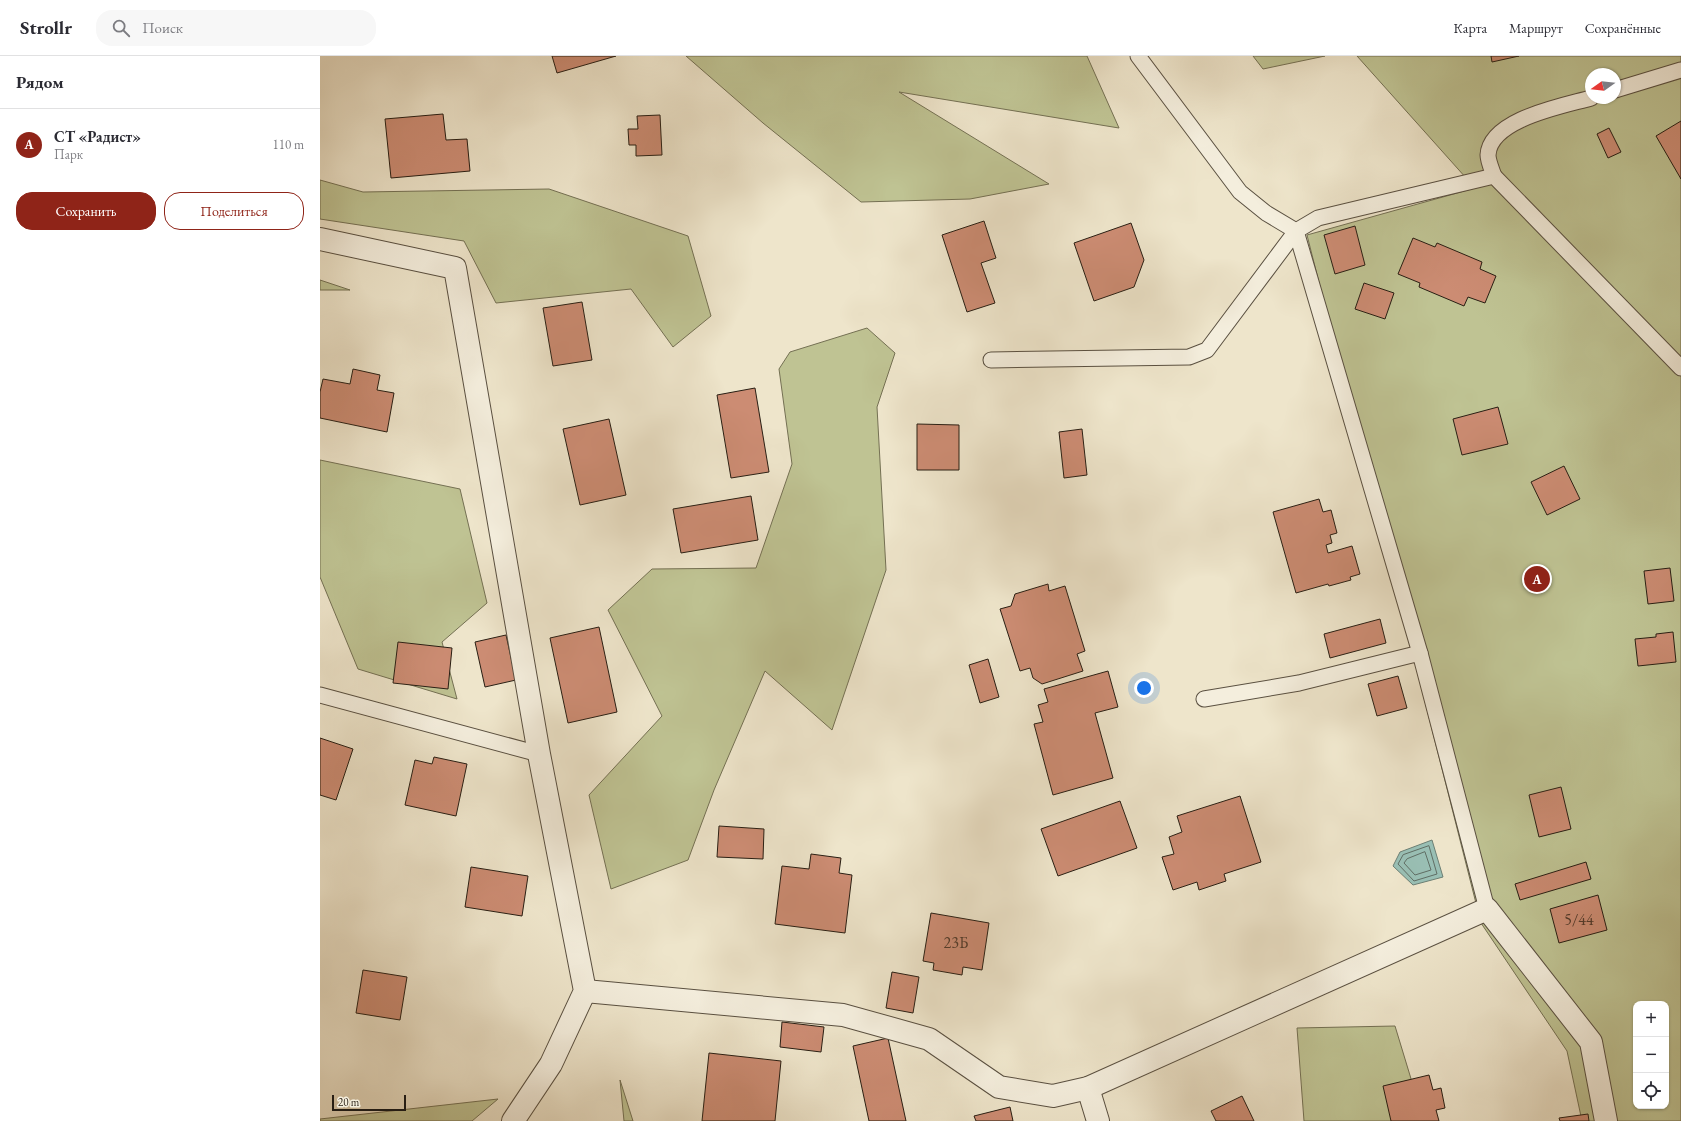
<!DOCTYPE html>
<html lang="ru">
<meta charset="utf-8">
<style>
body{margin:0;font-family:"EB Garamond",serif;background:#f7f7f7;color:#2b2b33}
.controls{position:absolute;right:12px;bottom:12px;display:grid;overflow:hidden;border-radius:8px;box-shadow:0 1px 3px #0004}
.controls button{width:36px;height:36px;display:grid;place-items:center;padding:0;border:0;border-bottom:1px solid #e1e1e2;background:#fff;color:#2b2b33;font:20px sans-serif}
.compass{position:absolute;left:1265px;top:12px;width:36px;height:36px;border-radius:50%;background:#fff;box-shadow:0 1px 3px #0004;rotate:255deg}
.scale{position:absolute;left:12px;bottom:10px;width:74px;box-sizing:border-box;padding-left:4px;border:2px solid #281e13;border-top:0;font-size:11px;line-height:14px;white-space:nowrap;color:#281e13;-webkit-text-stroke:3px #f4eedd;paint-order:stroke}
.you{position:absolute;left:824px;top:632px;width:14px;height:14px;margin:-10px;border:3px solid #fff;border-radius:50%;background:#1a73e8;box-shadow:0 0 0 6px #1a73e833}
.badge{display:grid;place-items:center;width:26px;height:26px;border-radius:50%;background:#8f2418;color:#fff;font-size:13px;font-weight:700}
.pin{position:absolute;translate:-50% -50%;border:2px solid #fff;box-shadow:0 1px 4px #0006}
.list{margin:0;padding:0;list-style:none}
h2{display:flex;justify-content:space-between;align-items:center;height:52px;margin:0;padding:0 16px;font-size:17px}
h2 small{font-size:13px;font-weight:400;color:#7c7c81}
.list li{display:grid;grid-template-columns:26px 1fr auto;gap:12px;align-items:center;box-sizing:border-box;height:72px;padding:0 16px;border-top:1px solid #e1e1e2}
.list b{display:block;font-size:15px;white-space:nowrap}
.list p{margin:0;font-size:13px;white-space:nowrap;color:#7c7c81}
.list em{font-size:13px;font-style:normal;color:#7c7c81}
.actions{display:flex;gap:8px;padding:12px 16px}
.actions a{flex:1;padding:9px 0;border:1px solid #8f2418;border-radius:16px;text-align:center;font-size:14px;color:#8f2418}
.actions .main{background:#8f2418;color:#fff}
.icon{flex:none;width:22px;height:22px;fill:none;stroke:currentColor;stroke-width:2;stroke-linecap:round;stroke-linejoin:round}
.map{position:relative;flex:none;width:1361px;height:1065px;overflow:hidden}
header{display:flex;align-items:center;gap:24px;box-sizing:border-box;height:56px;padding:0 20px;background:#fff;border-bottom:1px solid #e1e1e2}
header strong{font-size:19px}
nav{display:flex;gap:22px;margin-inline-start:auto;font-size:14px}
.search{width:280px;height:36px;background:#f7f7f7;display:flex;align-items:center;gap:10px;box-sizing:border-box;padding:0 14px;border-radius:16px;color:#7c7c81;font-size:15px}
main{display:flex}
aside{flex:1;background:#fff}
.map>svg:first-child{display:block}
</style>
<header>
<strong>Strollr</strong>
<div class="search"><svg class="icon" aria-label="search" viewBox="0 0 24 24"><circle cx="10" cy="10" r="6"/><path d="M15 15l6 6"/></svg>Поиск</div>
<nav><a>Карта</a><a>Маршрут</a><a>Сохранённые</a></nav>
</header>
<main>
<aside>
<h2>Рядом<small></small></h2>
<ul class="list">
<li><span class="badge">A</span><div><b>СТ «Радист»</b><p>Парк</p></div><em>110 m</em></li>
</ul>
<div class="actions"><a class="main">Сохранить</a><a>Поделиться</a></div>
</aside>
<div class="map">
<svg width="1361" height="1065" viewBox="0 0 1361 1065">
<rect width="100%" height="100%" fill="#eee5cb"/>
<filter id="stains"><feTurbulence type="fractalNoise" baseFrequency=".005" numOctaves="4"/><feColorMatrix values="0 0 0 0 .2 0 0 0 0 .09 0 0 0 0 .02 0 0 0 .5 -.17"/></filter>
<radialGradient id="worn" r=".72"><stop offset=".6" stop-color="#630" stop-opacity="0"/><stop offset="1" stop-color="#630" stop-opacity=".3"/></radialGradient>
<!-- green -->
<g fill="#bfc393" stroke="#747053" fill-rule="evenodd">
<path d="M366,0H767L799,72L579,36L729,128L650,143L541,146L443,67Z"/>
<path d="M933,0H1005L943,13Z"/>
<path d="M1037,0H1361V1065H1262L1247,995L1161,867L987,179L1155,132ZM1271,18H1295V42H1271ZM1316,948H1346V1050H1316Z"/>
<path d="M0,124L43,136L229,133L368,180L391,260L353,291L311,233L176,247L144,185L0,163Z"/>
<path d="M0,224L30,234H0Z"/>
<path d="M547,272L575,297L557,351L566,514L512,674L445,615L394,734L368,804L291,833L269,739L342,660L288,554L332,513L436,512L472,408L459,313L470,296Z"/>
<path d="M0,404L140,433L167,547L122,586L137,643L38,613L0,521Z"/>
<path d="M1075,970L1102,1059L1096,1065H984L977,972Z"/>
<path d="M300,1024L313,1065H304Z"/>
<path d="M178,1043L152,1065H0V1063Z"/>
</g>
<!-- water -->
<path fill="#99bfb4" stroke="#6c7f74" d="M1112,784L1123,821L1093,829L1073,810L1080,796Z"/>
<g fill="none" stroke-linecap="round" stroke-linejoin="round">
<!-- shore -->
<g stroke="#606e64" stroke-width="1">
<path d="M1109,790L1117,818L1094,825L1078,808L1083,799Z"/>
<path d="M1105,796L1111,814L1095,819L1084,807L1087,803Z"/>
</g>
</g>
<!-- building -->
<g fill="#cc8c73" stroke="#281e13">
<path d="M232,0H296L237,17Z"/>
<path d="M1171,0H1199L1172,6Z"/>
<path d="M123,58L126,84L147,83L150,115L71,122L65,63Z"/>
<path d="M340,59L342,99L316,100V89H309L308,73H318L317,60Z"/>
<path d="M1361,65V123L1336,80Z"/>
<path d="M1289,72L1301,96L1288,102L1277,78Z"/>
<path d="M664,165L676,202L661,207L675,247L647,256L622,179Z"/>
<path d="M811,167L824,204L814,231L774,245L754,187Z"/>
<path d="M1035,170L1045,209L1015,218L1004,179Z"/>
<path d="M1093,182L1115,191L1117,187L1162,206L1160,213L1176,220L1165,247L1148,241L1144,250L1099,231L1100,227L1078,218Z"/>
<path d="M1044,227L1074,237L1065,263L1035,253Z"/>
<path d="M262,246L272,304L233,310L223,252Z"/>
<path d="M33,313L60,319L57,334L74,337L67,376L0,362V336L3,323L30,328Z"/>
<path d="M435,332L449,416L411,422L397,339Z"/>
<path d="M1178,351L1188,388L1142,399L1133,363Z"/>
<path d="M289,363L306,439L260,449L243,373Z"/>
<path d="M597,368L639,369V414H597Z"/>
<path d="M762,373L767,419L744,422L739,376Z"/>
<path d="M1244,410L1260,443L1227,459L1211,426Z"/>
<path d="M431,440L438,484L361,497L353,453Z"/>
<path d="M999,443L1003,456L1011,454L1017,477L1010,479L1012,487L1006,489L1008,497L1032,490L1040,518L1030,521L1031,524L1009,530L1008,528L976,537L953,456Z"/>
<path d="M1350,512L1354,545L1328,548L1324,515Z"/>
<path d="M728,528L729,535L745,530L765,595L757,598L763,615L722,628L713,622L710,612L700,615L680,553L691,550L695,538Z"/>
<path d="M1060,563L1066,587L1010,602L1004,578Z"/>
<path d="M279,571L297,656L248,667L230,582Z"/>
<path d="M1353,576L1356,606L1318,610L1315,583L1336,581V578Z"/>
<path d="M186,579L196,624L165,631L155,586Z"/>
<path d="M78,586L132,592L128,633L73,627Z"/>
<path d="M668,603L679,641L660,647L649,609Z"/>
<path d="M788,615L798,651L775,657L793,722L733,739L714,668L723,666L718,649L728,646L724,633Z"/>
<path d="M1078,620L1087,652L1057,660L1048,628Z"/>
<path d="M0,682L33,693L16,744L0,739Z"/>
<path d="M114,701L147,708L136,760L85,749L95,704L112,708Z"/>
<path d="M1241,731L1251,773L1219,781L1209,739Z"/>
<path d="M920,740L941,806L904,818L906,825L879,834L877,826L853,834L842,801L854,798L849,781L862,776L857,760Z"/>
<path d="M800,745L817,792L738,820L721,773Z"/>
<path d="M399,770L444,773L443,803L397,801Z"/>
<path d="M491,798L521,802L519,817L532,819L525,877L455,868L462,810L489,813Z"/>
<path d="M1266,806L1271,823L1200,844L1195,828Z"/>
<path d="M151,811L208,820L202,860L145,851Z"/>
<path d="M1278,839L1287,874L1239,887L1230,853Z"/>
<path d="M611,857L669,867L662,914L643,911L642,919L613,914L614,907L603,905Z"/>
<path d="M43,914L87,921L80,964L36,957Z"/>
<path d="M572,916L599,921L593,957L566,952Z"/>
<path d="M462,966L504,971L501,996L460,991Z"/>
<path d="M568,982L586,1065H549L533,990Z"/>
<path d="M389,997L461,1005L455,1065H382Z"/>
<path d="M1109,1019L1113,1034L1121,1032L1125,1052L1116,1054L1119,1065H1071L1063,1030Z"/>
<path d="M922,1040L934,1065H896L891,1055Z"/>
<path d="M690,1051L693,1065H656L654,1060Z"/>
<path d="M1268,1058L1269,1065H1240L1239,1062Z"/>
</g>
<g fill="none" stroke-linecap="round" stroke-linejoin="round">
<defs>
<g id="lane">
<path d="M818,0L920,136L946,157L976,175L1100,597"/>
<path d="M1295,34L1361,14"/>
<path d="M1174,120C1172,114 1168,105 1168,99C1170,63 1243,50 1271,42"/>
<path d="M671,304L869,301L887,294L976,175L998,162L1174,120L1361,312"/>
<path d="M0,639L219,698"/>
<path d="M884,643L979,627L1100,597L1167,853"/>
</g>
<g id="street">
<path d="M0,183L135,212L219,698L265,935L231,1008L193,1065"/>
<path d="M265,935L523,959L609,983L679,1031L733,1040L768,1032L1167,853L1271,986L1286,1065"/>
<path d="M768,1032L778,1065"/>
</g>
</defs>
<!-- lane casing -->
<use href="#lane" stroke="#5a5041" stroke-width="17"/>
<!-- street casing -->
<use href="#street" stroke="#5a5041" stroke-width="24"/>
<!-- lane -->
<use href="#lane" stroke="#f4eedd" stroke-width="15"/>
<!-- street -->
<use href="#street" stroke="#f4eedd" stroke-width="22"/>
</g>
<g text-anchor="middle" stroke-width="3" stroke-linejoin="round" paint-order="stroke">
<!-- number labels -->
<g font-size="16" fill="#513a2b">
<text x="1259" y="869">5/44</text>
<text x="636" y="892">23Б</text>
</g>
</g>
<rect width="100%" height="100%" filter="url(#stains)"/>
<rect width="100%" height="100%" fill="url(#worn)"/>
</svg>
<div class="controls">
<button>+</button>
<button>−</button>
<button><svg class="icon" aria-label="locate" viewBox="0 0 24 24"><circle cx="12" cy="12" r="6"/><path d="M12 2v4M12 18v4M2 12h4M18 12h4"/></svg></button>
</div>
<svg class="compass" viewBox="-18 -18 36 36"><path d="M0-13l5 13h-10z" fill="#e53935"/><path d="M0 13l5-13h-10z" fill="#7c7c81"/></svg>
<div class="scale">20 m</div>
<div class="you"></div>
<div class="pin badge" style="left:1217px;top:523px">A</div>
</div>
</main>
